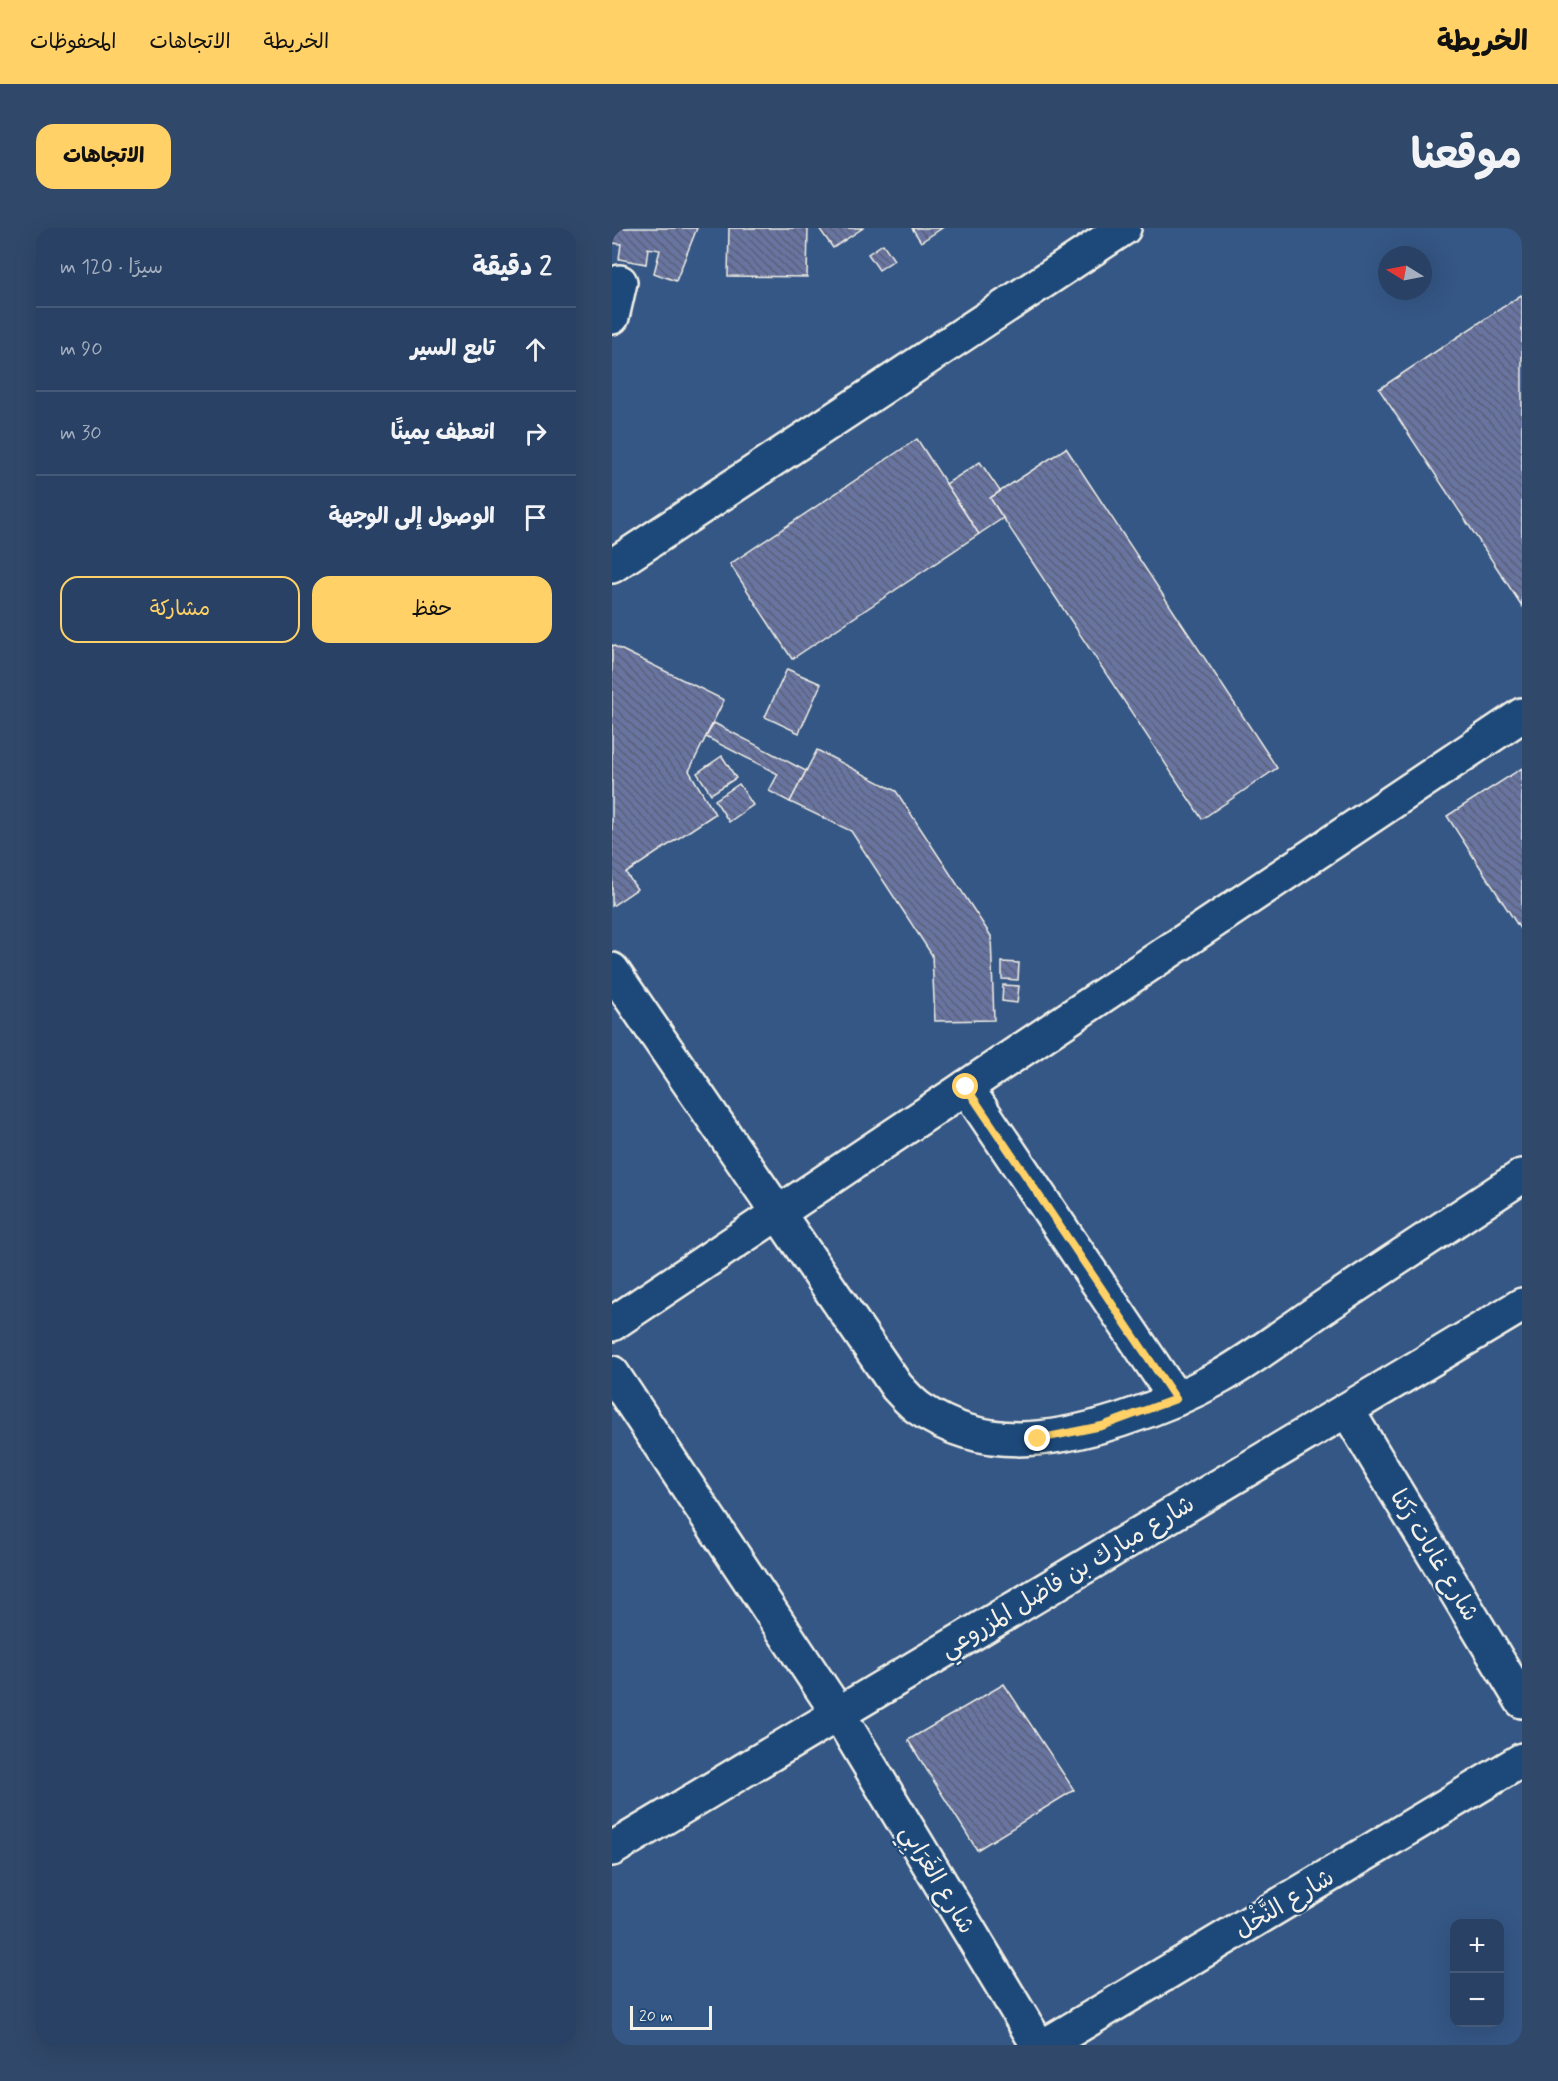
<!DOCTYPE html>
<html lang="ar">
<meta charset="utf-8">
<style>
body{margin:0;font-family:Mynerve,"Playpen Sans Arabic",sans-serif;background:#30486a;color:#f1f3f6;direction:rtl}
.controls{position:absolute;right:18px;bottom:18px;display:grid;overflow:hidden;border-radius:12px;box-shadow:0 6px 24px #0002}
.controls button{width:54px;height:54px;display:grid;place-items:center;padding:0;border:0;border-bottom:2px solid #445a78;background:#284164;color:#f1f3f6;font:30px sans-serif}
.compass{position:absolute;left:766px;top:18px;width:54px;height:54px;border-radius:50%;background:#284164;box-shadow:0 6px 24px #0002;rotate:280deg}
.scale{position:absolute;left:18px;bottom:15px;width:82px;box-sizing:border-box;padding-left:6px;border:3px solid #f4f1e8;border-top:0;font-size:16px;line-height:21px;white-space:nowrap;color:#f4f1e8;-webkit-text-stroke:4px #1f4a7a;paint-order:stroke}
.stop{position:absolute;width:18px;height:18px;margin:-14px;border:4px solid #ffd166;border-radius:50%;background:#fff}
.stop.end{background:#ffd166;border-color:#fff;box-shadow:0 2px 6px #0008}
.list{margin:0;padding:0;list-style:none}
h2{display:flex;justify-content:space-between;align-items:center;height:78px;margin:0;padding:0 24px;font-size:26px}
h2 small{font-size:20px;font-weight:400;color:#a5afbf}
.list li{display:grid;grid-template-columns:39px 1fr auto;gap:18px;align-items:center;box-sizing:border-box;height:84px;padding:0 24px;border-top:2px solid #445a78}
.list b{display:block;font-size:22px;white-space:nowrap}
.list em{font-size:20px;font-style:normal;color:#a5afbf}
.actions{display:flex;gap:12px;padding:18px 24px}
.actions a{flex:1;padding:14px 0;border:2px solid #ffd166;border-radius:18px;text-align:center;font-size:21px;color:#ffd166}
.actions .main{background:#ffd166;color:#111}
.icon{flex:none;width:33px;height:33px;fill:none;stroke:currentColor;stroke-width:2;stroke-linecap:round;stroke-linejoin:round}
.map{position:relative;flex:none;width:910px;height:1817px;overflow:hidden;direction:ltr;border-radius:18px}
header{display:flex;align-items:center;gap:36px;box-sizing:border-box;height:84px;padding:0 30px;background:#ffd166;color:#111}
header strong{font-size:28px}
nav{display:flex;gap:33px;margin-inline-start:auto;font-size:21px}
.intro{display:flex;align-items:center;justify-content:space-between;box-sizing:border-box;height:144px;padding:0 36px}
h1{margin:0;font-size:42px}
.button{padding:15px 27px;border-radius:18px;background:#ffd166;color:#111;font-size:21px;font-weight:700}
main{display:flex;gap:36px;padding:0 36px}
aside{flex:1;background:#284164;border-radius:18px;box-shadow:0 6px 24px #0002}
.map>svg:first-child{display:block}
</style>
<header>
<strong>الخريطة</strong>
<nav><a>الخريطة</a><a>الاتجاهات</a><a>المحفوظات</a></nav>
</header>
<div class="intro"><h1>موقعنا</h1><a class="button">الاتجاهات</a></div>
<main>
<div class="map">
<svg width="910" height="1817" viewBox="0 0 910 1817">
<defs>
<pattern id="building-back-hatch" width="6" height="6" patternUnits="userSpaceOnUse" patternTransform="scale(1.5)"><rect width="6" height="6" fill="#6874a0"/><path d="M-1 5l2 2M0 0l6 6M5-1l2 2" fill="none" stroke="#5a6078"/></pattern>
</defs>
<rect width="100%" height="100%" fill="#355785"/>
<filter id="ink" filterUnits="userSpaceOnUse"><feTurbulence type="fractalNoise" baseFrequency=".0167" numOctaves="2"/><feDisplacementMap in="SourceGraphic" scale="12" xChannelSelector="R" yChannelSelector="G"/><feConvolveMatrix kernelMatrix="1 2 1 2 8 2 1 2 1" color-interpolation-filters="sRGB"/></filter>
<g filter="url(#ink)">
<!-- building -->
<g fill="url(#building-back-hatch)" stroke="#f4f1e8" stroke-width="1.5">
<path d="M0,0H85L64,53L42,45L48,22L36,20L34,36L7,31L9,16L0,15Z"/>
<path d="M117,0H196L195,49L116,48Z"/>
<path d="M207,0H251L221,20Z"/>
<path d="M300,0H330L309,14Z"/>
<path d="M271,16L282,32L267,42L256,26Z"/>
<path d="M909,67L910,69V378L767,161Z"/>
<path d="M305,211L367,306L180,431L118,336Z"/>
<path d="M454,220L665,540L590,591L378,270Z"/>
<path d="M368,234L388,263L378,270L391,290L367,306L334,256Z"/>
<path d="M0,417L112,472L77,543L103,586L14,645L25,661L0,678Z"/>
<path d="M175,441L209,456L187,505L153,489Z"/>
<path d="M102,495L194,543L178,574L157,563L166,546L94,509Z"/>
<path d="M205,522L284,563L379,708L382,792L323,793L320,727L239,603L178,574Z"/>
<path d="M110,528L124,550L99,566L85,545Z"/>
<path d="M910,540V704L835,588Z"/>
<path d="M127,556L141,577L117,594L103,572Z"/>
<path d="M390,734L407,735L406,752L390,751Z"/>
<path d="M391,757L407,758L405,775L390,773Z"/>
<path d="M392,1456L462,1562L365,1622L296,1512Z"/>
</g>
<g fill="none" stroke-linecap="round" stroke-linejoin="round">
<defs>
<g id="minor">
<path d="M0,89L8,54"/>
<path d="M0,338L512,0"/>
<path d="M0,742L285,1159C292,1166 299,1175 308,1181C371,1224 439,1214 508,1192C542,1181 576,1167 608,1149C647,1127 683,1098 721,1073C784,1032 847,990 910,948"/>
<path d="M354,859L564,1171"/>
<path d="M0,1096L910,487"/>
<path d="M0,1145L226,1485L426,1817"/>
<path d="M735,1182L910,1473"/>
<path d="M0,1621L910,1077"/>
<path d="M434,1817L910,1532"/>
</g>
</defs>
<!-- minor casing -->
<use href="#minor" stroke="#f4f1e8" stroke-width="38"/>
<!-- minor -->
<use href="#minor" stroke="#1f4a7a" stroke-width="33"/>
</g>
</g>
<g fill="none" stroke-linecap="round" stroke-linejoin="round" filter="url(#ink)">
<!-- route -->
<path stroke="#ffd166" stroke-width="8" d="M354,859L564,1171L490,1198L426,1211"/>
</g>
<g text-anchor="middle" stroke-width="4.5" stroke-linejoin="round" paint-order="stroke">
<!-- street labels -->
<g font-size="24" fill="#f4f1e8" stroke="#1f4a7a">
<text transform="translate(823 1327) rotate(59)" y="8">شارع غابات رَكنا</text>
<text transform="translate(455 1348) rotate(-31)" y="8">شارع مبارك بن فاضل المزروعي</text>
<text transform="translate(326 1651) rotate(59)" y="8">شارع الغَرَابِي</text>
<text transform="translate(672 1675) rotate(-31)" y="8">شارع النَّخْل</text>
</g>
</g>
</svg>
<div class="controls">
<button>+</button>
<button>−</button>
</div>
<svg class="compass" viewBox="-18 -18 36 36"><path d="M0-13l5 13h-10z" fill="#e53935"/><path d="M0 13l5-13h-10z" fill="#a5afbf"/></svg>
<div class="scale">20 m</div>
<div class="stop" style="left:354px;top:859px"></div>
<div class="stop end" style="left:426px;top:1211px"></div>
</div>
<aside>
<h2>2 دقيقة<small>سيرًا · 120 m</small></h2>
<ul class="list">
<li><svg class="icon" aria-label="ahead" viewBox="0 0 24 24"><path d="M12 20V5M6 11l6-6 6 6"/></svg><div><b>تابع السير</b></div><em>90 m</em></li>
<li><svg class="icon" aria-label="right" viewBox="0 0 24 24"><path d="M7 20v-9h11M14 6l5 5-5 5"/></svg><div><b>انعطف يمينًا</b></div><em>30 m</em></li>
<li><svg class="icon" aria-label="arrive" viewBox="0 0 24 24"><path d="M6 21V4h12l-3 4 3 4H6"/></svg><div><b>الوصول إلى الوجهة</b></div></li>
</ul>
<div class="actions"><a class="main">حفظ</a><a>مشاركة</a></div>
</aside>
</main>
